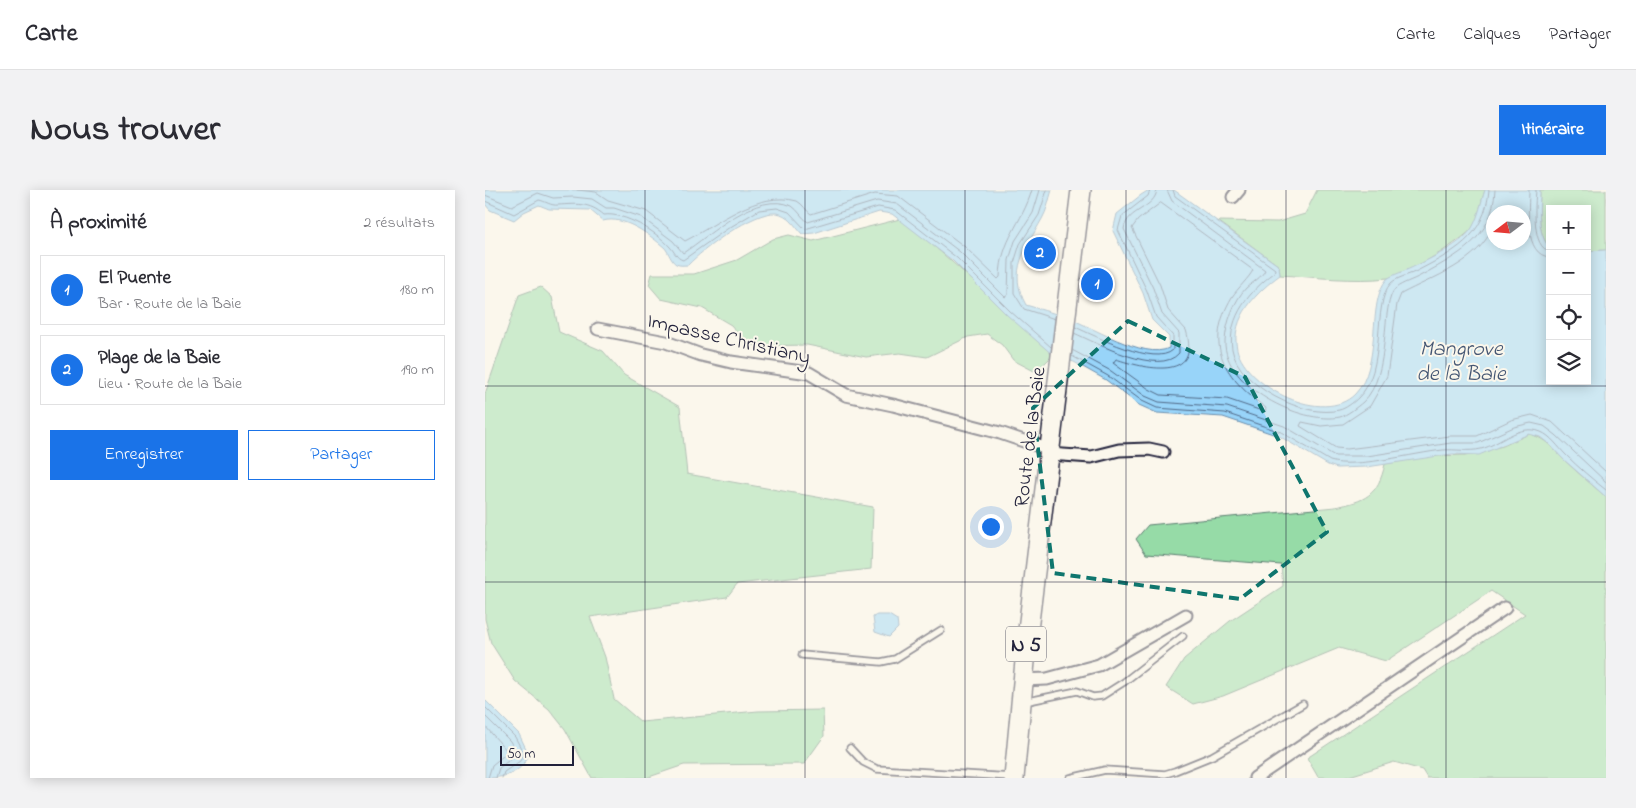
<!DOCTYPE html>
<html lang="fr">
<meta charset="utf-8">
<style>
body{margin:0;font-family:"Indie Flower",sans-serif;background:#f2f2f3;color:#2b2b33}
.controls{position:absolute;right:15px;top:15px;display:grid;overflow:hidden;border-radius:0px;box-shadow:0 2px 12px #0003}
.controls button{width:45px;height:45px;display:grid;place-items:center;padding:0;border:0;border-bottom:1px solid #e1e1e2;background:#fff;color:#2b2b33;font:25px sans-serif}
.compass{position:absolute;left:1001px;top:15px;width:45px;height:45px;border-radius:50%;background:#fff;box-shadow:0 2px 12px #0003;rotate:254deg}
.scale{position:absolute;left:15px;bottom:12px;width:74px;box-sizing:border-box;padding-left:5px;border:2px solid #22223b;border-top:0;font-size:14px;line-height:18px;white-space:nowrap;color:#22223b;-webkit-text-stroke:4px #fbf7ec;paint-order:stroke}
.you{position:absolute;left:505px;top:336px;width:18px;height:18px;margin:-12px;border:4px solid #fff;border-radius:50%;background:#1a73e8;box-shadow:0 0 0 8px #1a73e833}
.badge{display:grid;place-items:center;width:32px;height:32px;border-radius:50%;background:#1a73e8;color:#fff;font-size:16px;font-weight:700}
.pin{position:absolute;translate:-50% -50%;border:2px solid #fff;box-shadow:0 1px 5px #0006}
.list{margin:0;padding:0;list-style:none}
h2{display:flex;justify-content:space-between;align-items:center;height:65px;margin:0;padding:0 20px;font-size:21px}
h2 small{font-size:16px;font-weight:400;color:#7c7c81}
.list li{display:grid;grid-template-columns:32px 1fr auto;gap:15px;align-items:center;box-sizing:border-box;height:70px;margin:0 10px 10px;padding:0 10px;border:1px solid #e1e1e2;border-radius:0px}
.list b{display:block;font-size:19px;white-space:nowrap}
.list p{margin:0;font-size:16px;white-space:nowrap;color:#7c7c81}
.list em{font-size:16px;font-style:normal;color:#7c7c81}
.actions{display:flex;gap:10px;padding:15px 20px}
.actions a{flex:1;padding:11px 0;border:1px solid #1a73e8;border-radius:0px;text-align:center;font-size:18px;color:#1a73e8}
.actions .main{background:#1a73e8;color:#fff}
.icon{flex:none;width:28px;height:28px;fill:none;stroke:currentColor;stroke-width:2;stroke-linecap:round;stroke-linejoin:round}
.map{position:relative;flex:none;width:1121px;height:588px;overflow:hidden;border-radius:0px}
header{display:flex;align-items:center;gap:30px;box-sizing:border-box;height:70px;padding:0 25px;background:#fff;border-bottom:1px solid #e1e1e2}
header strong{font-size:24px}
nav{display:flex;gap:28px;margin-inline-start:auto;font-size:18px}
.intro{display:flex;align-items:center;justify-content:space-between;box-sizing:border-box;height:120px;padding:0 30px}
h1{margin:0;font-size:35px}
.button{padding:12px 22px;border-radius:0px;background:#1a73e8;color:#fff;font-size:18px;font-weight:700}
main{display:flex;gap:30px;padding:0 30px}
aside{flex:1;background:#fff;border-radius:0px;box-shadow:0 2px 12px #0003}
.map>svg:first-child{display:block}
</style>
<header>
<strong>Carte</strong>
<nav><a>Carte</a><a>Calques</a><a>Partager</a></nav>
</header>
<div class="intro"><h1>Nous trouver</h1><a class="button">Itinéraire</a></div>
<main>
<aside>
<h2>À proximité<small>2 résultats</small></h2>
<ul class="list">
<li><span class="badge">1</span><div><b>El Puente</b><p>Bar · Route de la Baie</p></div><em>180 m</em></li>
<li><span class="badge">2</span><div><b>Plage de la Baie</b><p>Lieu · Route de la Baie</p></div><em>190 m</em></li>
</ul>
<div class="actions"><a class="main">Enregistrer</a><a>Partager</a></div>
</aside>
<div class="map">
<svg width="1121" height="588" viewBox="0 0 1121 588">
<rect width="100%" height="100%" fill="#fbf7ec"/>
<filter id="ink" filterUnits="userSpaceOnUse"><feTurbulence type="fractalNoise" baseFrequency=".02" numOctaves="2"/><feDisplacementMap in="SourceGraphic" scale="10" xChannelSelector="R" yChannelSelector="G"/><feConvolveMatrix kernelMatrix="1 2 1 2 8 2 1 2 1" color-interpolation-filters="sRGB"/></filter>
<g filter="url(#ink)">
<!-- green -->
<g fill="#96dba7" stroke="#5c7e71">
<path d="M832,0H1000C996,12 994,26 988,37C981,49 918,87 903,88C868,92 830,87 795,85L794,76L733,31L793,32L820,24Z"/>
<path d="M1055,0H1121V60L1102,61V19H1065V58C1051,43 1055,19 1055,0Z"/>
<path d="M415,29C470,70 517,120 568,165L555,178L549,181L528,170L517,155L502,144L483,147L442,167L415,163L381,167L322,155L272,156L262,154L246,135L217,118L176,109L164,95L167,84H209L252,70L288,49L304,45L328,51Z"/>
<path d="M56,97L67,107L74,142L118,161L139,185L195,217L202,284L388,317L386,379L252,394L242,407L105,427L120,467L129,509L156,532L273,521L338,520L339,546L319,574L199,575L161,588H107L80,539L64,519L30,491L6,453L0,429V204L34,105Z"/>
<path d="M1044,244C1061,248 1067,258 1079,270C1092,282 1107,295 1121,307V588H942L937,580L909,572L858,588L833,587L822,568L1040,424L1006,401L901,471L854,458L738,506L708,514L681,497L699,469L745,431L798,396L796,375L661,364L651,349L663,335L850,317C880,311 893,306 900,274L947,266L980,265L1018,256Z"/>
</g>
<!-- water -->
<g fill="#98d4f9" stroke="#698dad" fill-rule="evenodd">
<path d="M0,0H567C564,9 562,21 557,29C541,58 522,81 541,115C553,119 566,122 578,126C603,134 660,171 684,158V147L667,130L658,103L628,41L632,24L656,5L664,0H689L794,76L795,85C773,101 745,128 752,159C761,197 839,236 870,204C898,175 881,112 902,89C907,85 920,81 926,78C943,70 980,53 988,36C994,25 996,12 1000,0H1055C1055,19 1051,43 1065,58V191H1102V61L1121,60V307L1078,269L1064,254L1055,247L1044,244L994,265L967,264L882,277L852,278L843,275L794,246L738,227L672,223L654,215L621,190L589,172L568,165L522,125L468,71L407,24L394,22L329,43L317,44C310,36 303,24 291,23C269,21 218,59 203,75C199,75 195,76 191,74C186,71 184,63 180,58C165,45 139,25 118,31L105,20L64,19L54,15L39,22L29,30L5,20L0,14ZM1008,22H1038V52H1008Z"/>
<path d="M392,425H404L412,430L413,438L404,447L390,442L388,427Z"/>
<path d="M0,510L34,544L44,565C35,584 19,588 0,588Z"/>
</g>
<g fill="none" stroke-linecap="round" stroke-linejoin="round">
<!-- shore -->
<g stroke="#516987" stroke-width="1">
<path d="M92,0L111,2L123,10L161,21L200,51C232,35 272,0 312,11C318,14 321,21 326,24L390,4L413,6L480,57L513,89L515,87C516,49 537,34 547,0"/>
<path d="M562,0L554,25L535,54L529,73V103L539,119L570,129"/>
<path d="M682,0L687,11L780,80C777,87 767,93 761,98C749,111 741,133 740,151C738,196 816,235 855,227C862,225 872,217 878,212C908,184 894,113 911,98C917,93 928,90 935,86C973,65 1008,49 1010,0"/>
<path d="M688,0L690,6L790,79L789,83C766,100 742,127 747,159C753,196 820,229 854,220C860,219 869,212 873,208C903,180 886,114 906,93C911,88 923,85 930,82C968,62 1000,48 1004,0"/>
<path d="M1044,0C1044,18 1038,66 1065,67"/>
<path d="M1051,0C1050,14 1046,59 1065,61"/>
<path d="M0,5L27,16L53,3L68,8L88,7L107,9L121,18H129L156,27L188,51L198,63C226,45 271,0 307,16C313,20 317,28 323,32L392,11L412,14L475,62L520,107L523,105L524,70L530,51L548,23L555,0"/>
<path d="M0,11L29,24L54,10C60,11 66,16 73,15C92,14 104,12 119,25C139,22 172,42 185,57C190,62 191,68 198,70L242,39L274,20L292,18L304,22L320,39L393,17L410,20L472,68L525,121L566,157"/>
<path d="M676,13L768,80C765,87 752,99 747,107C718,156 740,188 781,218L780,222L742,209L676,205L664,199L628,173L631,169C658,178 717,193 701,140L683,120L675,95L647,38L653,30Z"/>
<path d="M1008,36C995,72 948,87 916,104L912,114L902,186L885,216L858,234L836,236L817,232L815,236L851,258L862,259L965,246H992L1026,230L1047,225L1067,232L1121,282"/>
<path d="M590,137C611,146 670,177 688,160V146L671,127L662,101L633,40L637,26L663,6L665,0"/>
<path d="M589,143C612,153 674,187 694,163V143L677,124L668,98L639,39C642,19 670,19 672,0"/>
<path d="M587,160L626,181L660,206L674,212L742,217L799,236L850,266H882L966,253H993L1029,237L1046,233L1059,236L1071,245L1121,292"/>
<path d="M587,166L623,186L657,211L672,218L740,223L796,242L845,271C869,279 930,263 958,260C970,259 984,262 996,259C1016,254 1034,233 1056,242C1066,246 1073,257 1081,265C1093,277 1107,289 1121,300"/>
<path d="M0,517L30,547L39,564L35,571L19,582L17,588"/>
<path d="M0,526L25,551L32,564L14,578L11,588"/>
<path d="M0,536L23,562L7,575L3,588"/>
</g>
<defs>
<g id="lane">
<path d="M317,465L396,472L410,469L456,440"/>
<path d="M539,512L592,501L608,507L617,506L639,492L698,446"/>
<path d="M365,558L378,572L392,579L527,587"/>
<path d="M585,588L620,580L680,584L690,581L727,566L818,514"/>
</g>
<g id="street">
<path d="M748,7L754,0"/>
<path d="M113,139L181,152L216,165L246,172L324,183L361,205L408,215L515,243L565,260"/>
<path d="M564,264L606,267L634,260L664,259L678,262"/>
<path d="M537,490L562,489L614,475L701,425"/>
<path d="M770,588L1020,418"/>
</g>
<path id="primary" d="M529,588L543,440L596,0"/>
</defs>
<!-- lane casing -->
<use href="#lane" stroke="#22223b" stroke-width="9"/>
<!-- street casing -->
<use href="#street" stroke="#22223b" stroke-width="15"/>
<!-- primary casing -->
<use href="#primary" stroke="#22223b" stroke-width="22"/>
<!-- lane -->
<use href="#lane" stroke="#fbf7ec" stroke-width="5.5"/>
<!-- street -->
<use href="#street" stroke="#fbf7ec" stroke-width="11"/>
<!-- primary -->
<use href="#primary" stroke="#fbf7ec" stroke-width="19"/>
</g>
</g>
<!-- marked area -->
<path d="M0 0H1121V588H0ZM643,131L760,187L842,342L755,409L568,383L548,218Z" fill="#fbf7ec" fill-opacity=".55" fill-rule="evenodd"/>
<path fill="none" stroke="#0f766e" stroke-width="4" stroke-dasharray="10 6" stroke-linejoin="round" d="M643,131L760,187L842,342L755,409L568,383L548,218Z"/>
<!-- grid -->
<path fill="none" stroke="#22223b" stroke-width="1" stroke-opacity="0.55" d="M160,0V588M320,0V588M480,0V588M641,0V588M801,0V588M961,0V588M0,196H1121M0,392H1121"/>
<g text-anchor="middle" stroke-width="4" stroke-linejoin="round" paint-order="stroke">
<!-- shield labels -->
<rect fill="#fbf7ec" stroke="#636270" stroke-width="1" x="521" y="436.5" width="40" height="35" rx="4"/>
<g font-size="20" font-weight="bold" fill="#22223b">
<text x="541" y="461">N 5</text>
</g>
<!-- street labels -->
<g font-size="21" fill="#22223b" stroke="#fbf7ec">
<text transform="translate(244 148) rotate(13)" y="7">Impasse Christiany</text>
<text transform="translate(544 247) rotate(-83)" y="7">Route de la Baie</text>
</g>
<!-- water labels -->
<g font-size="22" font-style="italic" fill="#455774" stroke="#fbf7ec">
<text x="976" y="165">Mangrove<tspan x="976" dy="25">de la Baie</tspan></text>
</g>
</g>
</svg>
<div class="controls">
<button>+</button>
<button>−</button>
<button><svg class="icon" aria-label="locate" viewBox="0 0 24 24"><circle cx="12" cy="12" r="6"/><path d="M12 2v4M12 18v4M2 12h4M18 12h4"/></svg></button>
<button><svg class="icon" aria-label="layers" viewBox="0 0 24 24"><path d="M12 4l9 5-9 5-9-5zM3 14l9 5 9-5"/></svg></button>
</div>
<svg class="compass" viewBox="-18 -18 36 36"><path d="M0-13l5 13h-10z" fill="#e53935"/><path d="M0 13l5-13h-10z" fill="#7c7c81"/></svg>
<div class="scale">50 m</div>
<div class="you"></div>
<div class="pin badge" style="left:612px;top:94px">1</div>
<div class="pin badge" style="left:555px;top:63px">2</div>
</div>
</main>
